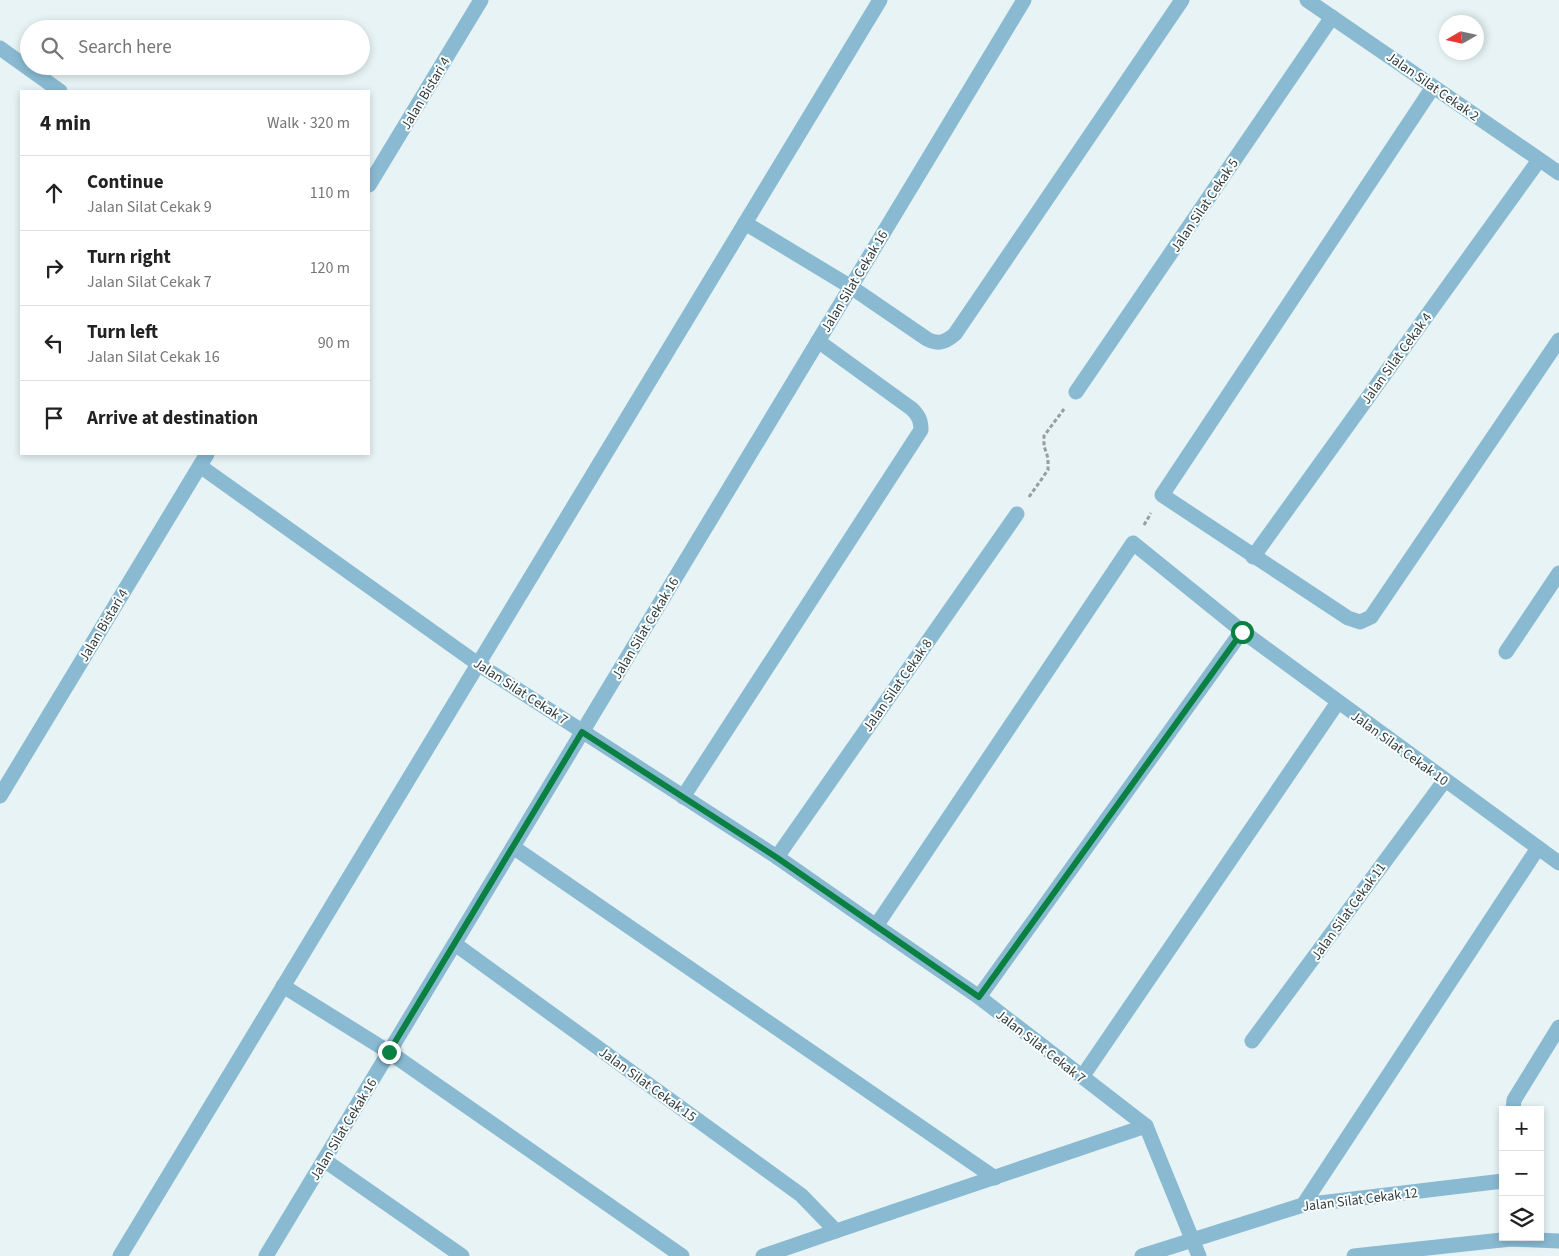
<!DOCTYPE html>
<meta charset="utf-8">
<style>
body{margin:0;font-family:"Source Sans 3",sans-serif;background:#f2f2f2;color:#222}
.controls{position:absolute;right:15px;bottom:15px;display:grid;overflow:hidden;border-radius:0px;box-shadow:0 2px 8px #0003}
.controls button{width:45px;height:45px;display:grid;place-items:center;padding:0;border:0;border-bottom:1px solid #e0e0e0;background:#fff;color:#222;font:25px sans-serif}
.compass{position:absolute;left:1439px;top:15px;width:45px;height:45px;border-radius:50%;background:#fff;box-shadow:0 2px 8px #0003;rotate:261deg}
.stop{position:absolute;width:15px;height:15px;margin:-11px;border:4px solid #0b8043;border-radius:50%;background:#fff}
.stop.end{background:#0b8043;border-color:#fff;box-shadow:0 1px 5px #0008}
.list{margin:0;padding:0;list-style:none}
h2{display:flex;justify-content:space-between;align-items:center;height:65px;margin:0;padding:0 20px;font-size:21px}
h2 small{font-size:16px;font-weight:400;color:#767676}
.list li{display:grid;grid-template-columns:32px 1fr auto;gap:15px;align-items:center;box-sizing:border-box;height:75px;padding:0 20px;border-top:1px solid #e0e0e0}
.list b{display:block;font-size:19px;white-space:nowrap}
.list p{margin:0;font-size:16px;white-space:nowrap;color:#767676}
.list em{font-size:16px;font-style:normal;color:#767676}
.icon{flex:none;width:28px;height:28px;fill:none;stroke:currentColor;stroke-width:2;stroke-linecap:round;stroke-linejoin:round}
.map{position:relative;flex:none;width:1559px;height:1256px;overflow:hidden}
.search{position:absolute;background:#fff;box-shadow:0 2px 8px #0003;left:20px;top:20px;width:350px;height:55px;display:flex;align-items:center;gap:12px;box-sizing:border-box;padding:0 18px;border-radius:28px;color:#767676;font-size:19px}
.panel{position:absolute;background:#fff;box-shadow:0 2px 8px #0003;left:20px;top:90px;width:350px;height:365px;border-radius:0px}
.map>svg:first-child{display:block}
</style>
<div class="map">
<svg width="1559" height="1256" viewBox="0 0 1559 1256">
<rect width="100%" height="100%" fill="#e7f3f4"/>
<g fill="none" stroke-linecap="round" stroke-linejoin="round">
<!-- path -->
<g stroke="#969e9f" stroke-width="3" stroke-dasharray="4 2.5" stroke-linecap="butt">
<path d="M1029,497L1048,470V458L1044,446V436L1064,409"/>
<path d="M1144,525L1151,513"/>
</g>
<!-- lane -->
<g stroke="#89bad2" stroke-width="15">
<path d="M1433,87L1162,495L1348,618L1360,622L1371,617L1559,340"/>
<path d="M745,223L851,287L927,339C938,345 946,342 955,334L1182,0"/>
<path d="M683,797L921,430C921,421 919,416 912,409L818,341"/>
<path d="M513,847L995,1178"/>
<path d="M876,926L1133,543L1242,631"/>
<path d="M283,986L389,1052L682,1256"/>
<path d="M1082,1077L1338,702"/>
<path d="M1303,1205L1538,848"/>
<path d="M120,1256L880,0"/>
<path d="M763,1256L836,1231"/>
</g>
<!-- street -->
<g stroke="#89bad2" stroke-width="15">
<path d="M1307,0L1559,173"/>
<path d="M0,48L60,91"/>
<path d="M369,185L481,0"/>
<path d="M1076,392L1332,17"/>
<path d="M200,466L478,664L777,857L876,926L979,997L1146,1126L1199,1256"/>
<path d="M1253,557L1539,160"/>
<path d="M1506,652L1559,573"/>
<path d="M0,796L207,454"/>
<path d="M777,857L1017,514"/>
<path d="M455,944L801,1195L836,1231L1146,1126"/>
<path d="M979,997L1242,631L1559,863"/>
<path d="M1252,1041L1445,780"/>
<path d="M1513,1110L1514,1100L1559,1027"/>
<path d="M324,1160L462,1256"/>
<path d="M266,1256L1024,0"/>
<path d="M1142,1256L1303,1205L1503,1181"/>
<path d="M1354,1256L1511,1239L1559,1241"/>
</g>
</g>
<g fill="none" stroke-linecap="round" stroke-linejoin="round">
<!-- route -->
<path stroke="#0b8043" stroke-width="6" d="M389,1052L582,732L776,857L979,997L1242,632"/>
</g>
<g text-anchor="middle" stroke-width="4" stroke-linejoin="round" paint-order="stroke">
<!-- street labels -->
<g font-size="14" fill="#353a3a" stroke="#faffff">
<text transform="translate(1433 86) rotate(35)" y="5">Jalan Silat Cekak 2</text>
<text transform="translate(425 93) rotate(-59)" y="5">Jalan Bistari 4</text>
<text transform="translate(1204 205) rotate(-56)" y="5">Jalan Silat Cekak 5</text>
<text transform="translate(854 281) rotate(-59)" y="5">Jalan Silat Cekak 16</text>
<text transform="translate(1396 358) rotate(-54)" y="5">Jalan Silat Cekak 4</text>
<text transform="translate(103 625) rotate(-59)" y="5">Jalan Bistari 4</text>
<text transform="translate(645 628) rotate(-59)" y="5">Jalan Silat Cekak 16</text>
<text transform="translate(897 685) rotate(-55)" y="5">Jalan Silat Cekak 8</text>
<text transform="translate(521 691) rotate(33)" y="5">Jalan Silat Cekak 7</text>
<text transform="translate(1400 748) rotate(36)" y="5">Jalan Silat Cekak 10</text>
<text transform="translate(1348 911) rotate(-54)" y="5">Jalan Silat Cekak 11</text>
<text transform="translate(1041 1046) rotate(38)" y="5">Jalan Silat Cekak 7</text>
<text transform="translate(648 1084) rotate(36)" y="5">Jalan Silat Cekak 15</text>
<text transform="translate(343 1129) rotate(-59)" y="5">Jalan Silat Cekak 16</text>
<text transform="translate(1360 1199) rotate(-7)" y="5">Jalan Silat Cekak 12</text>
</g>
</g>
</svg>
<div class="controls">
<button>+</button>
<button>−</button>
<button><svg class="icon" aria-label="layers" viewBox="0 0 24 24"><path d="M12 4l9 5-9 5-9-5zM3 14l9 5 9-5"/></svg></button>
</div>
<svg class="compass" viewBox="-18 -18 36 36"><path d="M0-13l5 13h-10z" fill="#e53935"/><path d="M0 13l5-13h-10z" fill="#767676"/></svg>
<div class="stop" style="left:1242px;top:632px"></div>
<div class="stop end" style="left:389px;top:1052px"></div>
<div class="search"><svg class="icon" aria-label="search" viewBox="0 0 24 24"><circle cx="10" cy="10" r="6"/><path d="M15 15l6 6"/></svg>Search here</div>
<section class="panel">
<h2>4 min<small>Walk · 320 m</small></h2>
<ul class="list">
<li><svg class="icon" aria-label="ahead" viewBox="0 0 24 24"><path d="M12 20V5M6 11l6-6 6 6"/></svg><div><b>Continue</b><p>Jalan Silat Cekak 9</p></div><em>110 m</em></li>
<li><svg class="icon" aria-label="right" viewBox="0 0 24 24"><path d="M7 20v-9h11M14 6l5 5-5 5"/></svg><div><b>Turn right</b><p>Jalan Silat Cekak 7</p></div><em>120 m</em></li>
<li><svg class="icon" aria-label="left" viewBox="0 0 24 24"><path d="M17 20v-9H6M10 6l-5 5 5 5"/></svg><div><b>Turn left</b><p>Jalan Silat Cekak 16</p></div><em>90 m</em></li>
<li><svg class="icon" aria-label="arrive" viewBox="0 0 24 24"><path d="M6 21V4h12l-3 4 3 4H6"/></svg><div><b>Arrive at destination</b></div></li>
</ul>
</section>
</div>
